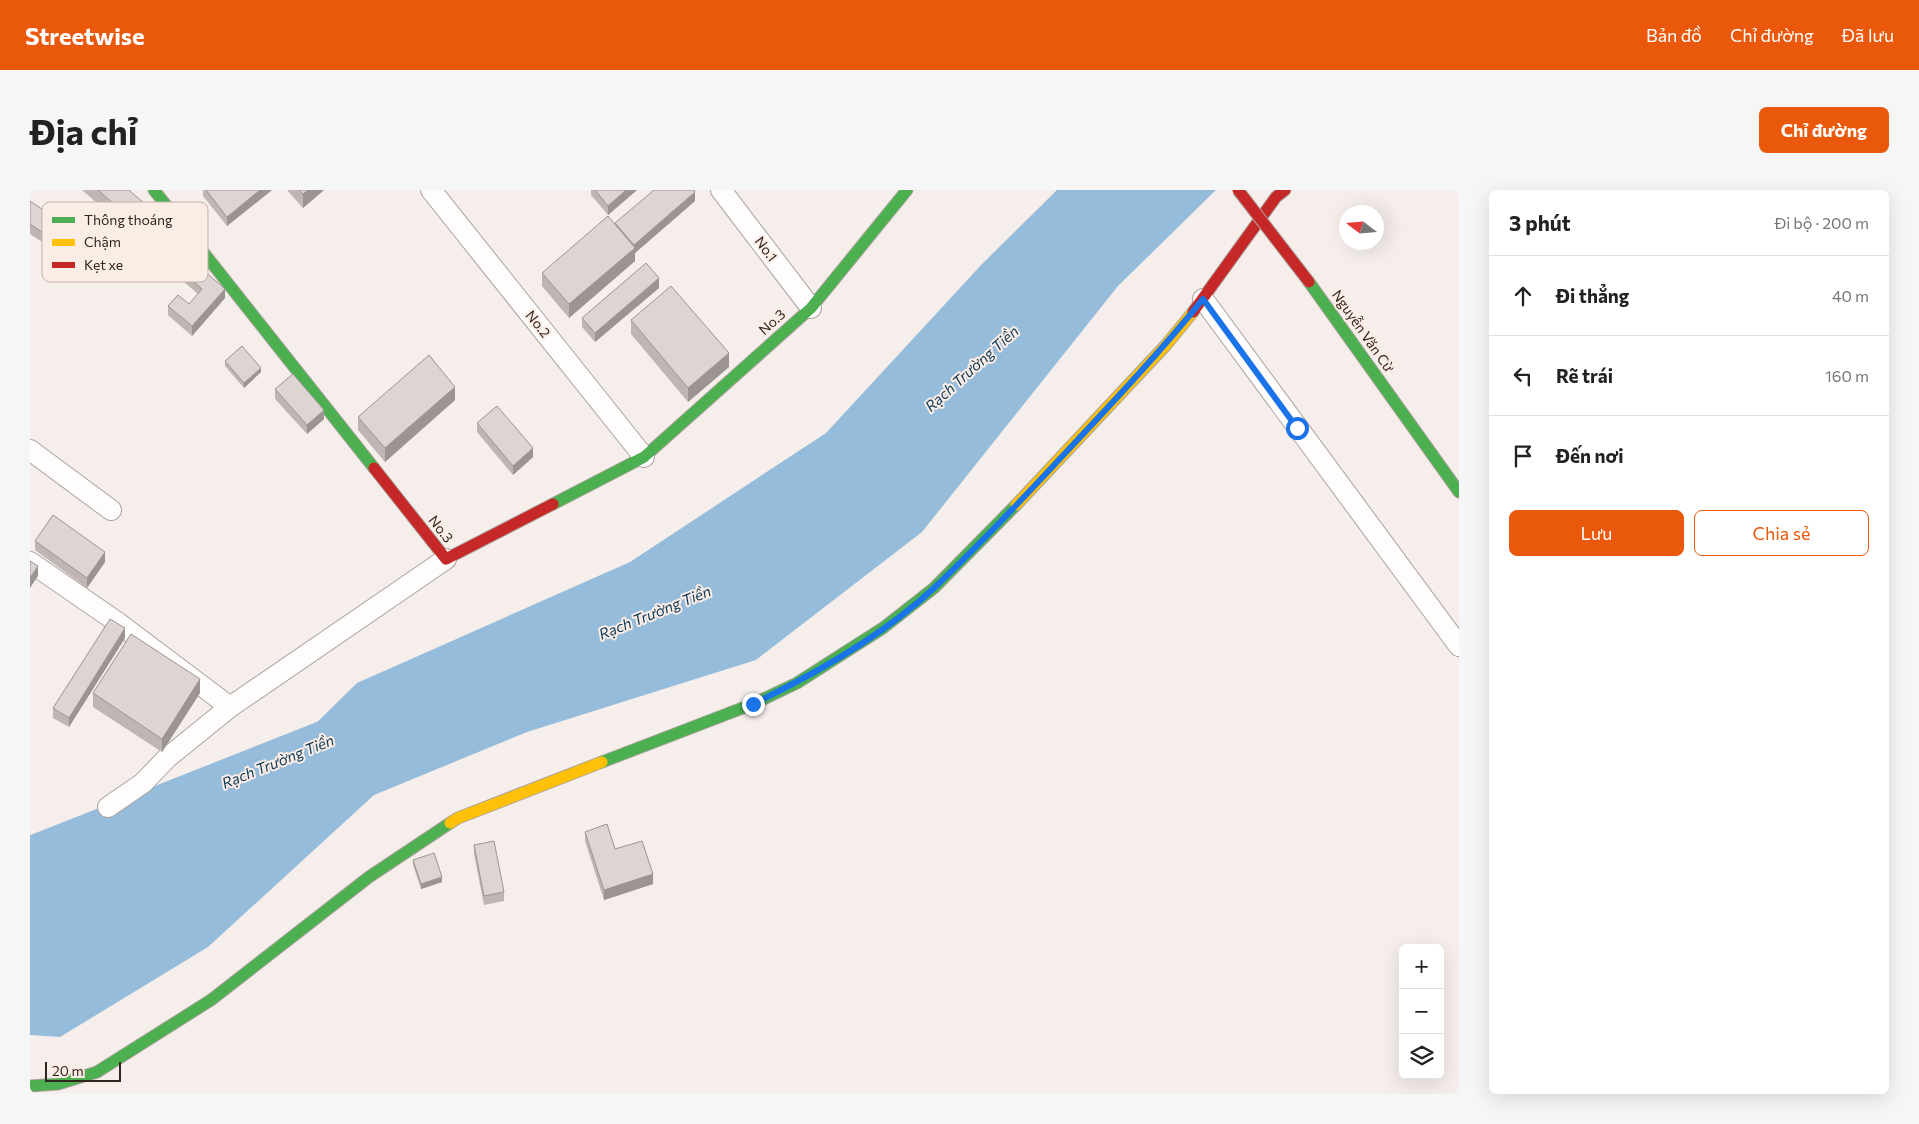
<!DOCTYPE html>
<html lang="vi">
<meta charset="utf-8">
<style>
body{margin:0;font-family:Commissioner,sans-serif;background:#f6f6f6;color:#222}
.controls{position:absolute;right:15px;bottom:15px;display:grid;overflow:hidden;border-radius:8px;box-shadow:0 5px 20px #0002}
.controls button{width:45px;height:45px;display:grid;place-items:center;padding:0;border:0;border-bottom:1px solid #e0e0e0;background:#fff;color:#222;font:25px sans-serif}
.compass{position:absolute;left:1309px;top:15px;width:45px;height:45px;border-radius:50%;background:#fff;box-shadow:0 5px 20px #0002;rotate:286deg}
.scale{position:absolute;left:15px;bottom:12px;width:76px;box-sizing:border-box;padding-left:5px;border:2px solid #32251e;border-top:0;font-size:14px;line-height:18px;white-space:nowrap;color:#32251e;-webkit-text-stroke:4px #fbede6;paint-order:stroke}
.stop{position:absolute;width:15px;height:15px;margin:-11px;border:4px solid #1a73e8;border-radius:50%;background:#fff}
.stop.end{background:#1a73e8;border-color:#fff;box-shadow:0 1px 5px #0008}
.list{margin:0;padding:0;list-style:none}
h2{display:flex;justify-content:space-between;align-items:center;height:65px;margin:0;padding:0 20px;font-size:21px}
h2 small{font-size:16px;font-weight:400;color:#767676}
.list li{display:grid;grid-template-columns:32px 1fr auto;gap:15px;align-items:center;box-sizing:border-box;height:80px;padding:0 20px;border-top:1px solid #e0e0e0}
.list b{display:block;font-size:19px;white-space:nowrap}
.list em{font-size:16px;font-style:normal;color:#767676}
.actions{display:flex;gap:10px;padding:15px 20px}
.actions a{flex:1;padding:11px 0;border:1px solid #ea580c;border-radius:8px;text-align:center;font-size:18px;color:#ea580c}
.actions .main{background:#ea580c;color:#fff}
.icon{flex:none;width:28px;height:28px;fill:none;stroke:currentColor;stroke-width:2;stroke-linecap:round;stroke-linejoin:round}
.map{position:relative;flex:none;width:1429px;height:904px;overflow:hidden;border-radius:8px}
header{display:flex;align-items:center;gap:30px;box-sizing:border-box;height:70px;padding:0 25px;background:#ea580c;color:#fff}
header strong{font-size:24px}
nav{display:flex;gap:28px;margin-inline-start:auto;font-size:18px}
.intro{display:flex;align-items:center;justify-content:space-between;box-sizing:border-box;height:120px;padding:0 30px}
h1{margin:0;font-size:35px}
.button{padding:12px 22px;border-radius:8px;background:#ea580c;color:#fff;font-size:18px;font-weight:700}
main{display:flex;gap:30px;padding:0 30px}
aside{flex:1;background:#fff;border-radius:8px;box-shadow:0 5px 20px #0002}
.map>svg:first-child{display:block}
</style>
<header>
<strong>Streetwise</strong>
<nav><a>Bản đồ</a><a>Chỉ đường</a><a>Đã lưu</a></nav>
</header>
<div class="intro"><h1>Địa chỉ</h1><a class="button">Chỉ đường</a></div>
<main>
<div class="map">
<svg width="1429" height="904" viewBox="0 0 1429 904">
<rect width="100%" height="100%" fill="#f6eeeb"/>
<!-- water -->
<path fill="#95bcda" d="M1027,0H1186L1088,96L892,342L726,470L497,542L344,605L178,757L30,847L0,845V685L32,681L212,606L327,493L600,372L796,243L953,73Z"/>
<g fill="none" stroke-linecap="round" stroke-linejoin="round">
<!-- river -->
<path stroke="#95bcda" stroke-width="46" d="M0,670L304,550"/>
<defs>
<g id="street">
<path d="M401,0L614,267"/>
<path d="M691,0L781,118"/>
<path d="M1173,109L1429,456"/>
<path d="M0,260L81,320"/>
<path d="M0,372L87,432L200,517L416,369"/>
<path d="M78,617L113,593L137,568L200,517"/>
</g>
<g id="fast">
<path d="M124,0L344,278"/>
<path d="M1279,92L1429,302"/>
<path d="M523,314L614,267L781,118L877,0"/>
<path d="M572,572L723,514L767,493L853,438L904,398L986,315"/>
<path d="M0,896L28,894L67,882L181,810L339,687L420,633"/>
</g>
<g id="slow">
<path d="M986,315L1136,155L1163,122"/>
<path d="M420,633L428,628L572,572"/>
</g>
<g id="jam">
<path d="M1163,122L1246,7L1255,0"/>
<path d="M344,278L416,369L523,314"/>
</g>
</defs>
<!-- street casing -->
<use href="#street" stroke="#aca39e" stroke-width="22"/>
<!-- fast casing -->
<use href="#fast" stroke="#aca39e" stroke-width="13"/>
<!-- slow casing -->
<use href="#slow" stroke="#aca39e" stroke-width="13"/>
<!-- jam casing -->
<use href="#jam" stroke="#aca39e" stroke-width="13"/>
<!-- street -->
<use href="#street" stroke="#fefcfc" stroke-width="20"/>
<!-- fast -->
<use href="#fast" stroke="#4caf50" stroke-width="11"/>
<!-- slow -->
<use href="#slow" stroke="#ffc107" stroke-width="11"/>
<!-- jam -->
<use href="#jam" stroke="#c62828" stroke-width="11"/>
<defs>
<path id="jam-bridge" d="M1208,0L1279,92"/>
</defs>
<!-- jam-bridge casing -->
<use href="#jam-bridge" stroke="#aca39e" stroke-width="13" stroke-linecap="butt"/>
<!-- jam-bridge -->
<use href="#jam-bridge" stroke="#c62828" stroke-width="11"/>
</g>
<!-- wall -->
<g fill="#bfb6b4">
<path d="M52,0H99L134,44L120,60Z"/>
<path d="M173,0H242L197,36L173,6Z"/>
<path d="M257,0H294L273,18Z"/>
<path d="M561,0H607L578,25L561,5Z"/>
<path d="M0,11L43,49L32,65L0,44Z"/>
<path d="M665,11L605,63V71L539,128L512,96V83L585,34Z"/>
<path d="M139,69L195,108L162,146L138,125V116L159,114L168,104L139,79Z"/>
<path d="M629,98L565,152L552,137V128Z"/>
<path d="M601,130L699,177L658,212L601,144Z"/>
<path d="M195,171L231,182L214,198L195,176Z"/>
<path d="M245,199L294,229L277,244L245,209Z"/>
<path d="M425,210L355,272L328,240V227Z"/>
<path d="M447,233L503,267L483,285L447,242Z"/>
<path d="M5,351L75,372L57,398L5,360Z"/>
<path d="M95,448L39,537L23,528V518Z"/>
<path d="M63,503H170L132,562L63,517Z"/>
<path d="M555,642L585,659L623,694L574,710L555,651Z"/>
<path d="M444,655L474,702V711L454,715L444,664Z"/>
<path d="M383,670L412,692L391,699L383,675Z"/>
</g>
<!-- shaded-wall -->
<g fill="#9b9492">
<path d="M230,0H242L197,36V27Z"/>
<path d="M278,0H294L273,18V4Z"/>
<path d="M596,0H607L578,25V16Z"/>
<path d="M665,2V11L605,63V71L539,128V114L604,58V55Z"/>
<path d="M134,31V44L120,60V46Z"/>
<path d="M43,40V49L32,65V56Z"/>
<path d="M629,88V98L565,152V143Z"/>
<path d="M195,99V108L162,146V136Z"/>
<path d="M699,163V177L658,212V198Z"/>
<path d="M231,178V182L214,198V193Z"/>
<path d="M425,197V210L355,272V258Z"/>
<path d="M294,220V229L277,244V235Z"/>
<path d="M503,258V267L483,285V276Z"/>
<path d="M75,362V372L57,398V388Z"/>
<path d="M8,376V386L0,398V388Z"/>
<path d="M95,438V448L39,537V528Z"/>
<path d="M170,489V503L132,562V549Z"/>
<path d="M623,684V694L574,710V700Z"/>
<path d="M412,687V692L391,699V694Z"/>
</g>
<!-- building -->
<g fill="#ded4d1" stroke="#9b9492">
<path d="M68,0H99L134,31L120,46Z"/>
<path d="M176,0H230L197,27Z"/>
<path d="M269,0H278L273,4Z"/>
<path d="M565,0H596L578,16Z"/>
<path d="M624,0H664L665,2L604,55L585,33Z"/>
<path d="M0,11L43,40L32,56L0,34Z"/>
<path d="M578,26L605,58L539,114L512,83Z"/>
<path d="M149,59L195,99L162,136L138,116L148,105L159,114L172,99L139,69Z"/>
<path d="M616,73L629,88L565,143L552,128Z"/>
<path d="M641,96L699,163L658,198L601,130Z"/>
<path d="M212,156L231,178L214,193L195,171Z"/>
<path d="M399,165L425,197L355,258L328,227Z"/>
<path d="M263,184L294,220L277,235L245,199Z"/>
<path d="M467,216L503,258L483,276L447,233Z"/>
<path d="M23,325L75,362L57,388L5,351Z"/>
<path d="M0,371L8,376L0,388Z"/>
<path d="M80,429L95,438L39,528L23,518Z"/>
<path d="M101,444L170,489L132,549L63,503Z"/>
<path d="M577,634L585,659L612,651L623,684L574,700L555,642Z"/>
<path d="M464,651L474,702L454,706L444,655Z"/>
<path d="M404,663L412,687L391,694L383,670Z"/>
</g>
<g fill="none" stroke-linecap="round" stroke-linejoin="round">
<!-- route -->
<path stroke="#1a73e8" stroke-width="6" d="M723,514C785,484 854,445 904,398C951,354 995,306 1039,259C1085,210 1131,161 1173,109L1267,238"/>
</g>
<g text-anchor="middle" stroke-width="4" stroke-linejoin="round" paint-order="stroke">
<!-- street labels -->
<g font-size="14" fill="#32251e" stroke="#fbede6">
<text transform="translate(736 59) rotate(53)" y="5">No.1</text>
<text transform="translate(742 132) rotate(-42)" y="5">No.3</text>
<text transform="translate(508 134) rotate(51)" y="5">No.2</text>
<text transform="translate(1333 141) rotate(55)" y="5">Nguyễn Văn Cừ</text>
<text transform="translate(411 339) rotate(52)" y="5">No.3</text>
</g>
<!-- water labels -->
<g font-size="15" font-style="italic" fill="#0a3957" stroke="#fbede6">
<text transform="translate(942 179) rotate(-42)" y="5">Rạch Trường Tiền</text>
<text transform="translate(625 423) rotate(-22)" y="5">Rạch Trường Tiền</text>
<text transform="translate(248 572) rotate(-22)" y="5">Rạch Trường Tiền</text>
</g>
</g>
<!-- legend -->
<rect x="12" y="12" width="166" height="80" rx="8" fill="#fbede6" stroke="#bfb1aa" stroke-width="1"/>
<rect x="22" y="27" width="23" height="6" fill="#4caf50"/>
<rect x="22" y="49" width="23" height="7" fill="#ffc107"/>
<rect x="22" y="72" width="23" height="6" fill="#c62828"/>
<g font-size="14" fill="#32251e">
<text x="54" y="35">Thông thoáng</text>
<text x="54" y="57">Chậm</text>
<text x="54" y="80">Kẹt xe</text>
</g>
</svg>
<div class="controls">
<button>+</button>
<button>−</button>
<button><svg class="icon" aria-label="layers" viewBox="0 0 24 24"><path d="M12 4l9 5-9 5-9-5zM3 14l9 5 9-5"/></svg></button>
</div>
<svg class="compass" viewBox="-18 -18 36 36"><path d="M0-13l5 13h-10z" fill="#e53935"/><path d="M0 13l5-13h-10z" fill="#767676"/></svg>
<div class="scale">20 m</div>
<div class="stop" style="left:1267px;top:238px"></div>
<div class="stop end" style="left:723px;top:514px"></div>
</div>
<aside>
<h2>3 phút<small>Đi bộ · 200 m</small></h2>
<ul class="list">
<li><svg class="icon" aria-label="ahead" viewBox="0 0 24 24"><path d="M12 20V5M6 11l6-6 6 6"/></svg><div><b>Đi thẳng</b></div><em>40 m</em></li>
<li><svg class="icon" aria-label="left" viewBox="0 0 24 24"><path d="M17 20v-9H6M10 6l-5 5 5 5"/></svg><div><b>Rẽ trái</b></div><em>160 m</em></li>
<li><svg class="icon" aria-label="arrive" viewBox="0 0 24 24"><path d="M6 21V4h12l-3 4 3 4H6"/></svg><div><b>Đến nơi</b></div></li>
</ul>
<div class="actions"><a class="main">Lưu</a><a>Chia sẻ</a></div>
</aside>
</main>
